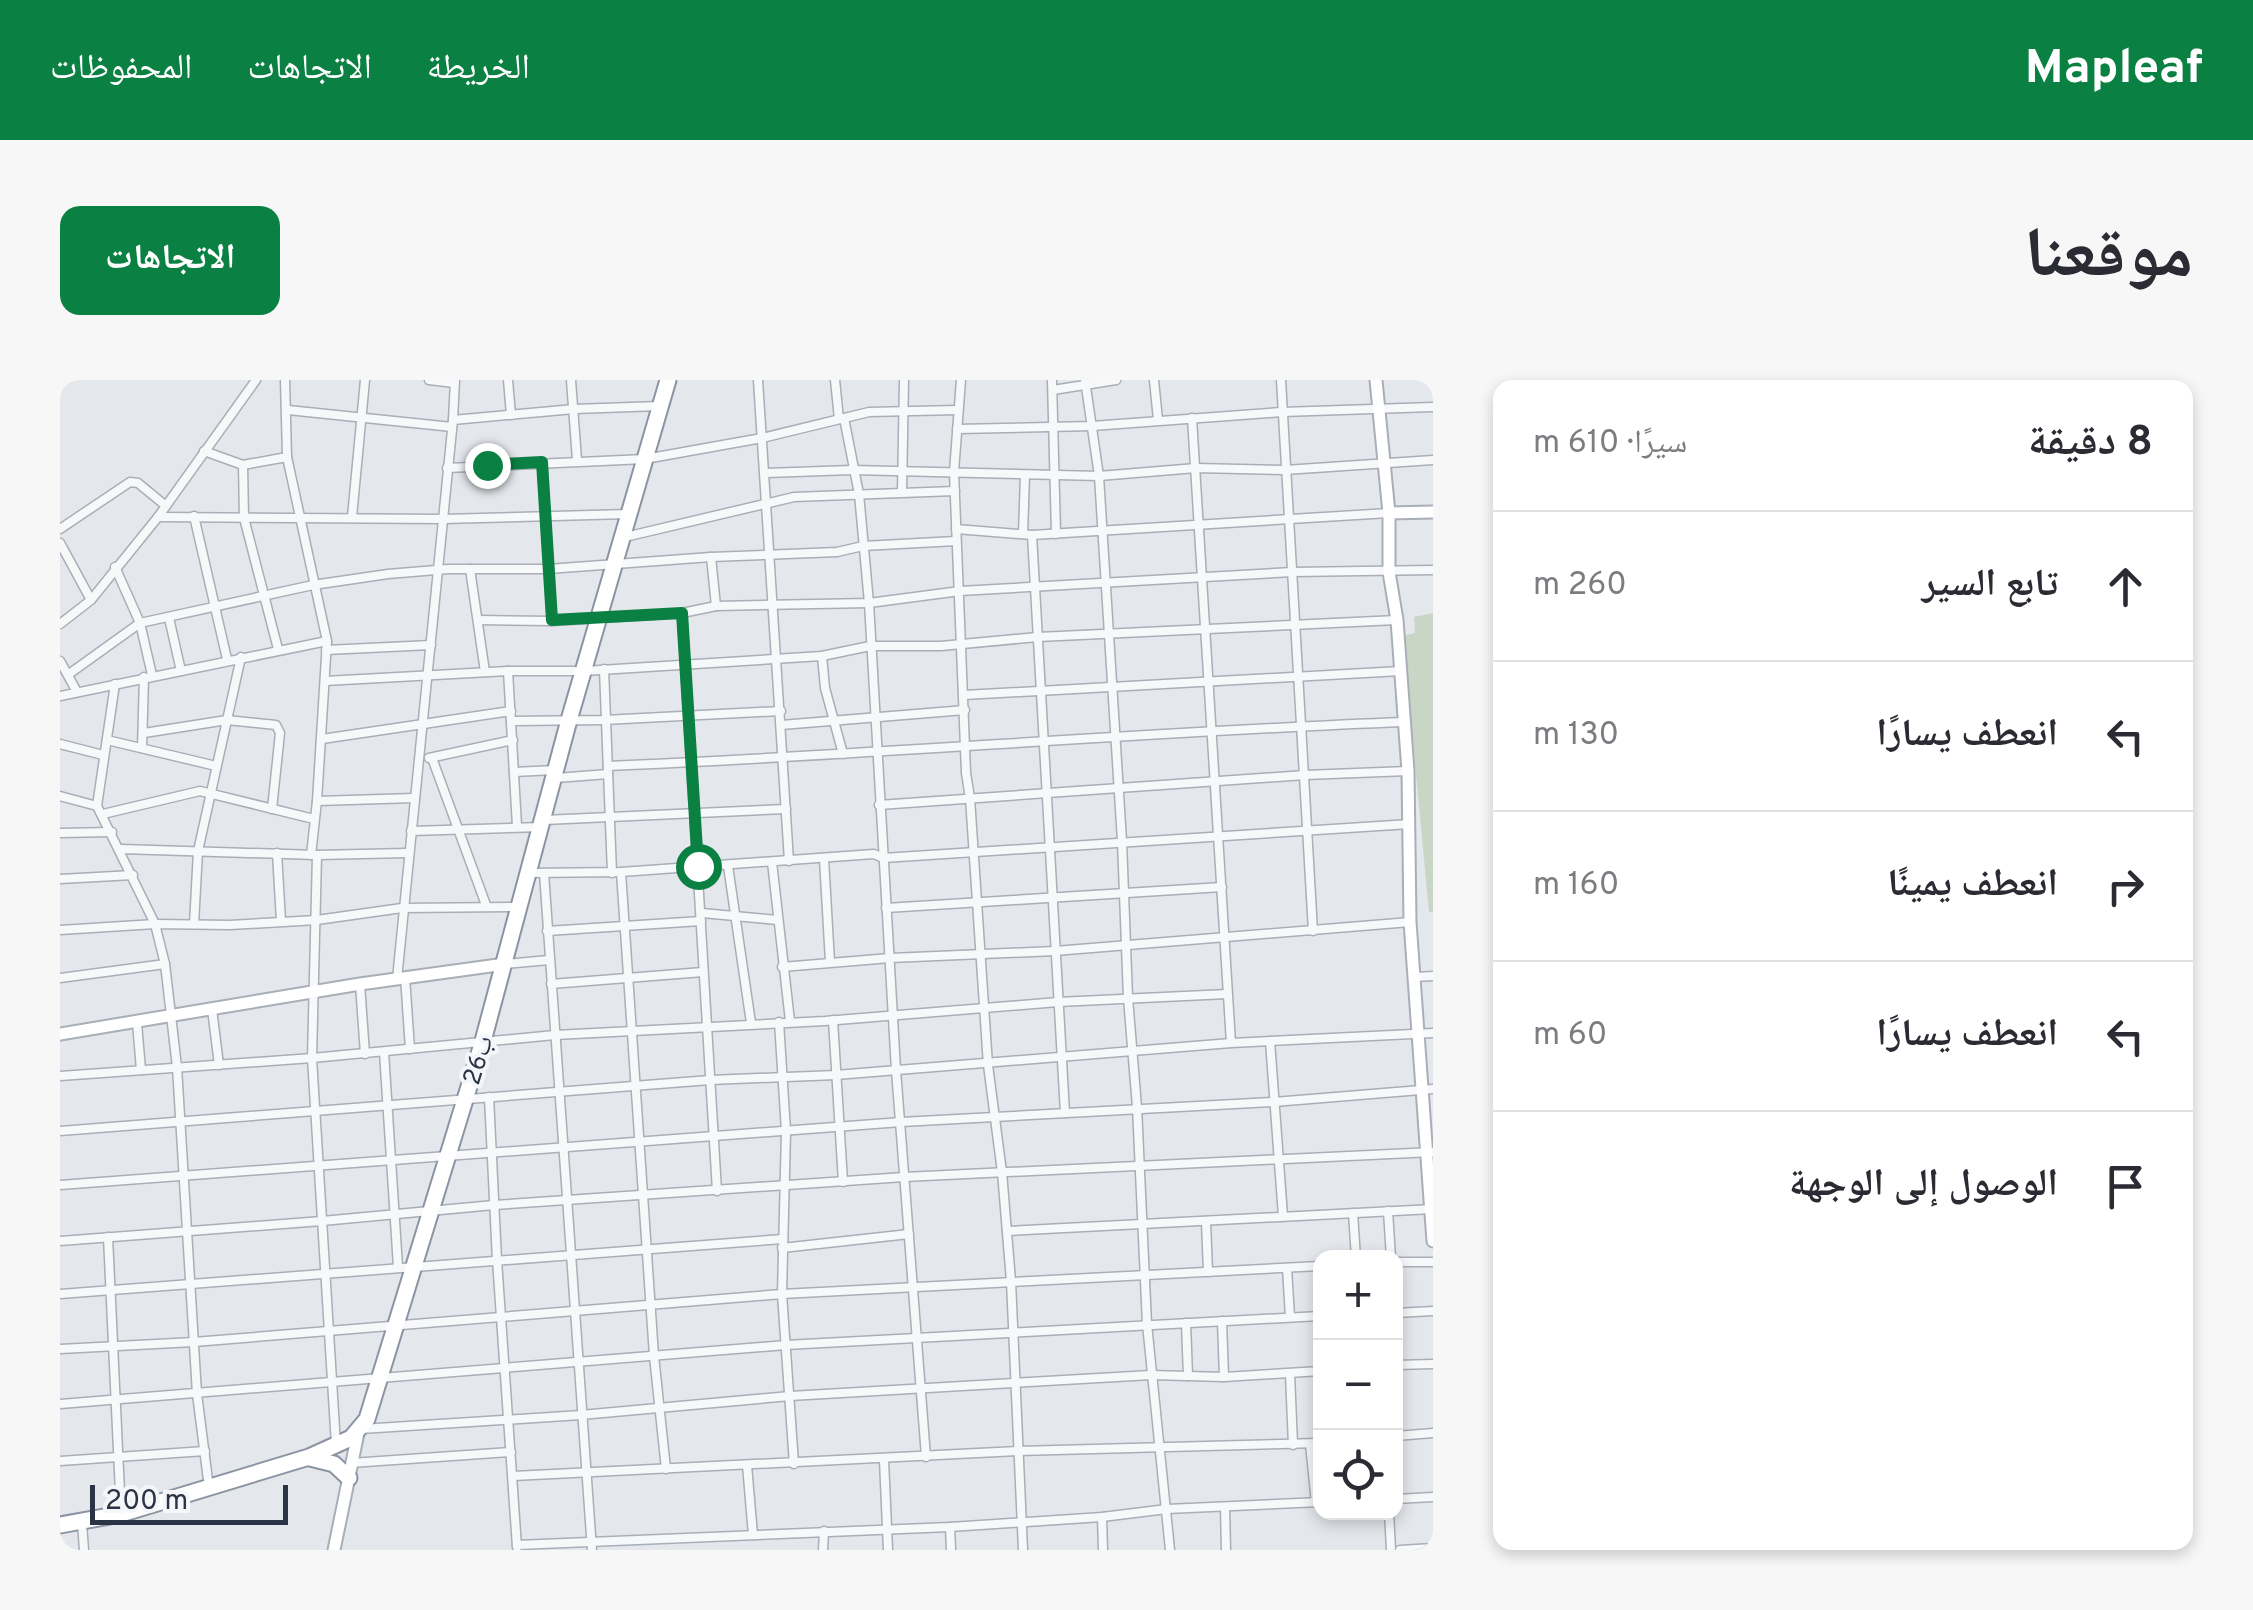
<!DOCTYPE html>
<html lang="ar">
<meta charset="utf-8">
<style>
body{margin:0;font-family:Overpass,"Noto Naskh Arabic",sans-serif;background:#f7f7f7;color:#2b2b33;direction:rtl}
.controls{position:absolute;right:30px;bottom:30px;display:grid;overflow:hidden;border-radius:20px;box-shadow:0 5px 15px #0003}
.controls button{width:90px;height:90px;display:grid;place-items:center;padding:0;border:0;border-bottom:2px solid #e1e1e2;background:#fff;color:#2b2b33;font:50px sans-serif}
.scale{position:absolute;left:30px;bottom:25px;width:198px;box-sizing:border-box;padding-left:10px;border:5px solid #2b3445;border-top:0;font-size:28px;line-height:35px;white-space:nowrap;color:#2b3445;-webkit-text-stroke:8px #f4f6f9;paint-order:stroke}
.stop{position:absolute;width:30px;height:30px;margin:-22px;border:8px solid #0b8043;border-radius:50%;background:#fff}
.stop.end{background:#0b8043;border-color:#fff;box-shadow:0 2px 10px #0008}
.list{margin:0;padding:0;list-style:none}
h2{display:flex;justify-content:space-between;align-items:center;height:130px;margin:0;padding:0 40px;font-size:42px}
h2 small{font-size:32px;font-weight:400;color:#7c7c81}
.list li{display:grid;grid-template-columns:65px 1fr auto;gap:30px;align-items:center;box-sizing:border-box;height:150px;padding:0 40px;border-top:2px solid #e1e1e2}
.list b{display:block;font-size:38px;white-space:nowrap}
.list em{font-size:32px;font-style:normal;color:#7c7c81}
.icon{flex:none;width:55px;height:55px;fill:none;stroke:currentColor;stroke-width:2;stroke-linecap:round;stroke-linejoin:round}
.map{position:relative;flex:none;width:1373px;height:1170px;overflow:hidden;direction:ltr;border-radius:20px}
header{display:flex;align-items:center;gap:60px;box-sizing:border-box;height:140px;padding:0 50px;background:#0b8043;color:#fff}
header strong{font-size:48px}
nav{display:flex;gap:55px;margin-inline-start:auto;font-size:35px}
.intro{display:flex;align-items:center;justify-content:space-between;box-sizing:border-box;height:240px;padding:0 60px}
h1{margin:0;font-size:70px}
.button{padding:25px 45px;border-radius:20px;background:#0b8043;color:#fff;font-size:35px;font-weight:700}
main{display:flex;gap:60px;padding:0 60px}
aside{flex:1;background:#fff;border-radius:20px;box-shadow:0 5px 15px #0003}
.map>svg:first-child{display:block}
</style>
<header>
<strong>Mapleaf</strong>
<nav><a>الخريطة</a><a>الاتجاهات</a><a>المحفوظات</a></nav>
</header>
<div class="intro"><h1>موقعنا</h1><a class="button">الاتجاهات</a></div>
<main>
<aside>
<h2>8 دقيقة<small>سيرًا · 610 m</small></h2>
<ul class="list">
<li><svg class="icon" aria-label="ahead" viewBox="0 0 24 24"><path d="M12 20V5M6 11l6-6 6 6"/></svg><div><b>تابع السير</b></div><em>260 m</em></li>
<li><svg class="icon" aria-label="left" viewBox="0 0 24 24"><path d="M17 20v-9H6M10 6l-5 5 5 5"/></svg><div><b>انعطف يسارًا</b></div><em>130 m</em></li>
<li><svg class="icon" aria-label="right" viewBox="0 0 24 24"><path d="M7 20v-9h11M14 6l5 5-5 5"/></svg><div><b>انعطف يمينًا</b></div><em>160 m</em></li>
<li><svg class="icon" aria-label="left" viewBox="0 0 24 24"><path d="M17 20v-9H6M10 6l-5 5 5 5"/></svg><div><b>انعطف يسارًا</b></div><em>60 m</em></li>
<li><svg class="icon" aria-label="arrive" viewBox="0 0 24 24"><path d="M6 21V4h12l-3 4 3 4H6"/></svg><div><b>الوصول إلى الوجهة</b></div></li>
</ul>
</aside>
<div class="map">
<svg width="1373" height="1170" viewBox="0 0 1373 1170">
<rect width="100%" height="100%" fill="#e4e7ec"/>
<!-- green -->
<path fill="#c9d6c5" d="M1373,233V532H1369L1343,256L1355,253L1354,237Z"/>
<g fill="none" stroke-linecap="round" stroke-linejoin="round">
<defs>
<g id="street">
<path d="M225,0L227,77L267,261L257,421L251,475"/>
<path d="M369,0L394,3"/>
<path d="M448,0L451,35"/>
<path d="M511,0L517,80"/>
<path d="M698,0L729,481"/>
<path d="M775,0L779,39"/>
<path d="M901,0L894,92L906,393L910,418L928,685L942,792L951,901L963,1170"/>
<path d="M992,0L996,154"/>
<path d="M1025,0L1039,96L1062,461L1068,618L1077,727L1087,944L1110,1170"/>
<path d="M1094,0L1098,40"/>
<path d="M1221,0L1253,551"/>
<path d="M993,10L1056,0"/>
<path d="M228,30L392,47"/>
<path d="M784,38L799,114L809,223L836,690L866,1077"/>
<path d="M1132,38L1171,663"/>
<path d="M393,40L514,29L600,26"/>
<path d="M897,49L1032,46L1222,32L1373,27"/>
<path d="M144,71L183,85L227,77"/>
<path d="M482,82L492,241"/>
<path d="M183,85L184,138L218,269"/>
<path d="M387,88L585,79L702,58L809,32L898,30"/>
<path d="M706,93L792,90L1039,96L1136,88L1225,90L1373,80"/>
<path d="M842,112L844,0"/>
<path d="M134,136L167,279"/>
<path d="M98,137L383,139L568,134"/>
<path d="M292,137L305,0"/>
<path d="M0,149L70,102L78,103L106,126"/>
<path d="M896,149L972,155L1329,133"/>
<path d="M963,154L965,95"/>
<path d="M972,155L1005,733"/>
<path d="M565,157L734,117L895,111"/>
<path d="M0,163L31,220"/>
<path d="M651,177L656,226"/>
<path d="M55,187L80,243L92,295"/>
<path d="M410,189L425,292"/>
<path d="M622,233L657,811"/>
<path d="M109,238L121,291"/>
<path d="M418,240L492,241L622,233L656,226L809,223L900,211L1232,192L1373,190"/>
<path d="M0,244L31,220L98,137L196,0"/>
<path d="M266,270L371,265"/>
<path d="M762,276L765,308L783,374"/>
<path d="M0,281L17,312"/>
<path d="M544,289L552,493"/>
<path d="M448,291L457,446"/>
<path d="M9,294L80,243L253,205L328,194L388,189H488L651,177L777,172L803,166L896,161"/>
<path d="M265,301L448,291H524L762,276L810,266H881L978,257L1337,240"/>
<path d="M55,304L37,426L95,544L105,584L117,687L137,1014L149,1108"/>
<path d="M904,315L1341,291"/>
<path d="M0,316L267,261"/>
<path d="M452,341L544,340L721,331"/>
<path d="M721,345L905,330"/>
<path d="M84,353L167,340L216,345L220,353L212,429"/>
<path d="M262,359L451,331"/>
<path d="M47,360L156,386"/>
<path d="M0,364L43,375"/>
<path d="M82,368L84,297"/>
<path d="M369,378L453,360"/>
<path d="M372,378L426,525"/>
<path d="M548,386C814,375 1079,352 1344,342"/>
<path d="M454,392L495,390"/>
<path d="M496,398L548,394"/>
<path d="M0,416L37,426"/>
<path d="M257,421L355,418"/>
<path d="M819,425L1245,395L1348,391"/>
<path d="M43,434L140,411L254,439"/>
<path d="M484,440L726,429"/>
<path d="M351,451L482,447"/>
<path d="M0,453L52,452"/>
<path d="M61,469L257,475L347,473"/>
<path d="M217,473L221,541"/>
<path d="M257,475L252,678L276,1065"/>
<path d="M764,479L770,582"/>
<path d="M712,482L730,641"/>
<path d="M668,486L691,643"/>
<path d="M561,492L594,976L606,1089"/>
<path d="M469,493L561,492L814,474L823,478L1350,444"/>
<path d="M484,493L532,1170"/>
<path d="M0,499L73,495"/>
<path d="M826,528L1162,507"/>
<path d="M642,533L717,540"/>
<path d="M134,544L138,471L181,277"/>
<path d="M0,550L95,544L170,545L257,540L342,528L459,527"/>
<path d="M487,551L641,541"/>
<path d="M445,584L489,580"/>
<path d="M722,587L830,578L995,571L1350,542"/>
<path d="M345,597L350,669"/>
<path d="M1355,597L1373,596"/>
<path d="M0,598L105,584"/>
<path d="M337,599L393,40L395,0"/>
<path d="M300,604L305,674"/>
<path d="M491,604L643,592"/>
<path d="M152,629L159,685"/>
<path d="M773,640L783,802"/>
<path d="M719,642L726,751L722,914L734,1084"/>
<path d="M77,643L81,690"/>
<path d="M1210,661L1223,836"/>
<path d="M324,672L338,887"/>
<path d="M0,696L252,678L495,655L765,641L998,622L1167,614"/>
<path d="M429,717L437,880L457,1167"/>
<path d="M0,751L650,700L776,695L1171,663L1373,653"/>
<path d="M0,805L841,742L1214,722L1373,709"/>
<path d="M1328,831L1331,878"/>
<path d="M1293,833L1296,878"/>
<path d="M1146,842L1148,892"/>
<path d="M947,851L1373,829"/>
<path d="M48,857L61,1134"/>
<path d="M0,861L262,841L434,825L844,797L1373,772"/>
<path d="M722,868L849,854"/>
<path d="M1336,882H1373"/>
<path d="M1227,888L1230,937"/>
<path d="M0,914L723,859"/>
<path d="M1336,933L1373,931"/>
<path d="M1162,941L1164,997"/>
<path d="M1126,943L1128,996"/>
<path d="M0,969L134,962L722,914L1260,886"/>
<path d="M1336,985L1373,984"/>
<path d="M1230,994L1233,1065"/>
<path d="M0,1024L726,965L1260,936"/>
<path d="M301,1049L521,1035L730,1016L1091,995L1164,997L1260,991"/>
<path d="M1336,1056L1373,1053"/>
<path d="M1250,1064L1256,1123"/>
<path d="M824,1080L828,1170"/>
<path d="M0,1081L145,1071"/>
<path d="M291,1083L451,1072"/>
<path d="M687,1085L693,1155"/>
<path d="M453,1096L958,1071L1260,1063"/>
<path d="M1336,1119L1373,1117"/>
<path d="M1165,1127L1166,1170"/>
<path d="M1329,1132L1331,1170"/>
<path d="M1042,1137L1043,1170"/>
<path d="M22,1143L24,1170"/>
<path d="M890,1147L891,1170"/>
<path d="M457,1165L890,1147L1042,1137L1107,1129L1260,1122"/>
<path d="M763,1170L764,1151"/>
<path d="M1340,1170L1373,1168"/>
</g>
<g id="secondary">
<path d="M1316,0L1329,133V192L1337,240L1348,391L1350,542L1373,861"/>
<path d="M1329,133L1373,132"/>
<path d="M0,654L300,604L445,584"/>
<path d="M274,1170L298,1053"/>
</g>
<g id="highway">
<path d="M250,1078L274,1084L289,1098"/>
<path d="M0,1145L61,1134L249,1077L291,1058L307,1039L423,661L509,340L608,0"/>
</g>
</defs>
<!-- street casing -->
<use href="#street" stroke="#a9aeb7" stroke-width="11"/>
<!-- secondary casing -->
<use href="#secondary" stroke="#a9aeb7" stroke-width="15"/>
<!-- highway casing -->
<use href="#highway" stroke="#8b94a3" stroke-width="19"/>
<!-- street -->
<use href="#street" stroke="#f7f8fa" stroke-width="8"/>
<!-- secondary -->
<use href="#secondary" stroke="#fff" stroke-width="11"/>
<!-- highway -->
<use href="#highway" stroke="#fff" stroke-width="15"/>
</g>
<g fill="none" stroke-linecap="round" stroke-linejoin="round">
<!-- route -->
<path stroke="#0b8043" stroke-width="12" d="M427,85L482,82L492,240L622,233L638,486"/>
</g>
<g text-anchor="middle" stroke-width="8" stroke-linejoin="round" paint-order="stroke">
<!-- street labels -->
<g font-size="25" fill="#2b3445" stroke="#f4f6f9">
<text transform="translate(417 680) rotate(-73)" y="9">26ب</text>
</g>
</g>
</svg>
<div class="controls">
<button>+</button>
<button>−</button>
<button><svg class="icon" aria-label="locate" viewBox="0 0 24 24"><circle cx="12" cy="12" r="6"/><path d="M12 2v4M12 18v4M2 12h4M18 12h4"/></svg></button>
</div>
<div class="scale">200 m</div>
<div class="stop" style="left:638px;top:486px"></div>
<div class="stop end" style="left:427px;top:85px"></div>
</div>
</main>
